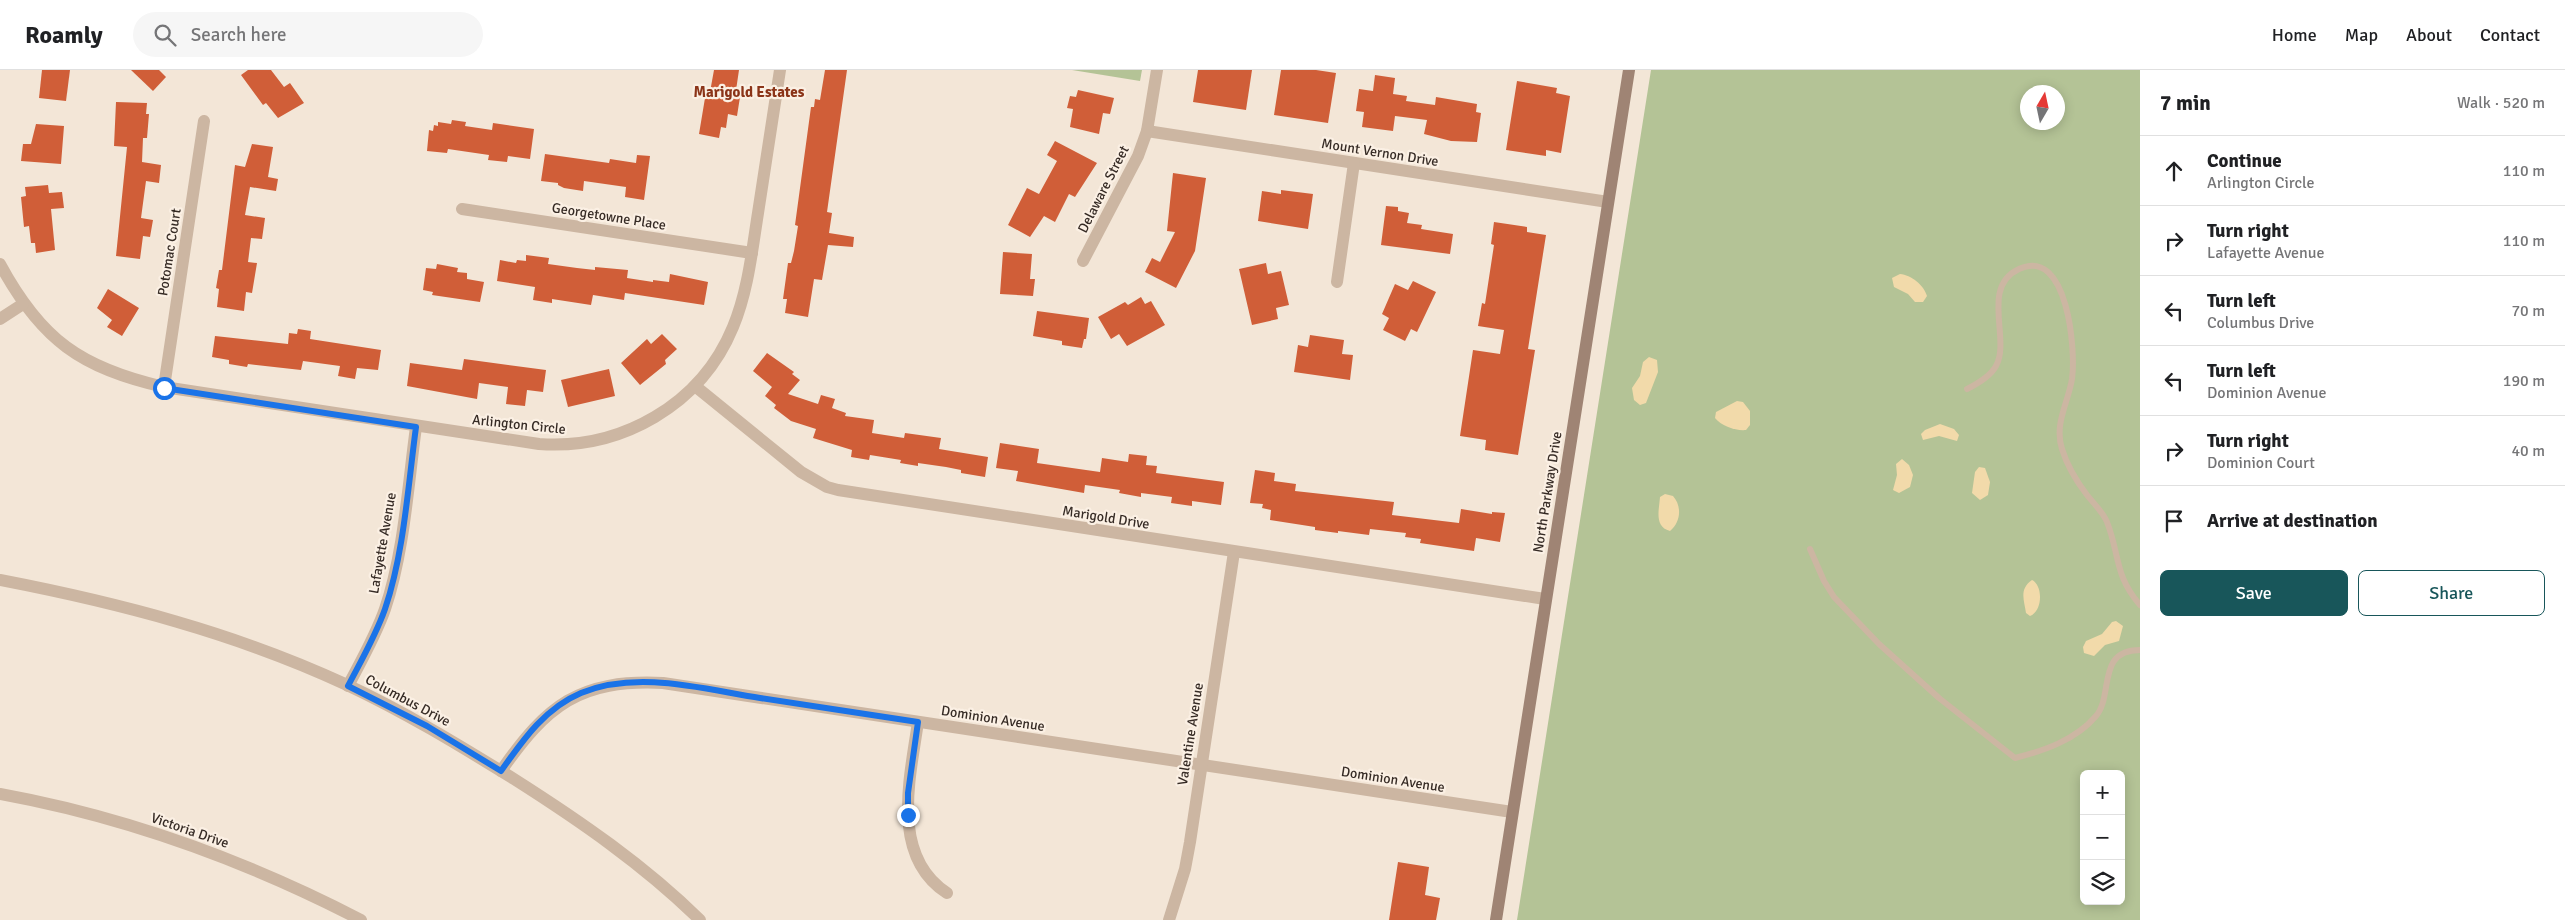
<!DOCTYPE html>
<meta charset="utf-8">
<style>
body{margin:0;font-family:Signika,sans-serif;background:#f6f6f6;color:#202124}
.controls{position:absolute;right:15px;bottom:15px;display:grid;overflow:hidden;border-radius:8px;box-shadow:0 2px 12px #0003}
.controls button{width:45px;height:45px;display:grid;place-items:center;padding:0;border:0;border-bottom:1px solid #e0e0e0;background:#fff;color:#202124;font:25px sans-serif}
.compass{position:absolute;left:2020px;top:15px;width:45px;height:45px;border-radius:50%;background:#fff;box-shadow:0 2px 12px #0003;rotate:9deg}
.stop{position:absolute;width:15px;height:15px;margin:-11px;border:4px solid #1a73e8;border-radius:50%;background:#fff}
.stop.end{background:#1a73e8;border-color:#fff;box-shadow:0 1px 5px #0008}
.list{margin:0;padding:0;list-style:none}
h2{display:flex;justify-content:space-between;align-items:center;height:65px;margin:0;padding:0 20px;font-size:21px}
h2 small{font-size:16px;font-weight:400;color:#757577}
.list li{display:grid;grid-template-columns:32px 1fr auto;gap:15px;align-items:center;box-sizing:border-box;height:70px;padding:0 20px;border-top:1px solid #e0e0e0}
.list b{display:block;font-size:19px;white-space:nowrap}
.list p{margin:0;font-size:16px;white-space:nowrap;color:#757577}
.list em{font-size:16px;font-style:normal;color:#757577}
.actions{display:flex;gap:10px;padding:15px 20px}
.actions a{flex:1;padding:11px 0;border:1px solid #18565a;border-radius:8px;text-align:center;font-size:18px;color:#18565a}
.actions .main{background:#18565a;color:#fff}
.icon{flex:none;width:28px;height:28px;fill:none;stroke:currentColor;stroke-width:2;stroke-linecap:round;stroke-linejoin:round}
.map{position:relative;flex:none;width:2140px;height:850px;overflow:hidden}
header{display:flex;align-items:center;gap:30px;box-sizing:border-box;height:70px;padding:0 25px;background:#fff;border-bottom:1px solid #e0e0e0}
header strong{font-size:24px}
nav{display:flex;gap:28px;margin-inline-start:auto;font-size:18px}
.search{width:350px;height:45px;background:#f6f6f6;display:flex;align-items:center;gap:12px;box-sizing:border-box;padding:0 18px;border-radius:28px;color:#757577;font-size:19px}
main{display:flex}
aside{flex:1;background:#fff}
.map>svg:first-child{display:block}
</style>
<header>
<strong>Roamly</strong>
<div class="search"><svg class="icon" aria-label="search" viewBox="0 0 24 24"><circle cx="10" cy="10" r="6"/><path d="M15 15l6 6"/></svg>Search here</div>
<nav><a>Home</a><a>Map</a><a>About</a><a>Contact</a></nav>
</header>
<main>
<div class="map">
<svg width="2140" height="850" viewBox="0 0 2140 850">
<rect width="100%" height="100%" fill="#f3e6d7"/>
<!-- green -->
<g fill="#b4c396" fill-rule="evenodd">
<path d="M1072,0H1142L1140,11Z"/>
<path d="M1651,0H2140V850H1517ZM2028,22H2058V52H2028ZM2084,704H2121V831H2084Z"/>
</g>
<!-- sand -->
<g fill="#f2daaa">
<path d="M1900,204C1911,205 1924,215 1927,226L1923,232H1915L1908,224L1894,217L1892,208Z"/>
<path d="M1649,287L1657,290L1658,302L1646,333L1640,335L1634,330L1632,318L1640,306L1643,292Z"/>
<path d="M1737,331L1743,332L1750,341V355L1746,360C1736,361 1721,356 1715,348L1716,342Z"/>
<path d="M1940,354L1954,359L1959,365L1957,371L1939,366L1923,370L1921,364L1925,360Z"/>
<path d="M1902,389L1909,395L1913,405L1910,417L1899,423L1893,420L1897,405L1896,394Z"/>
<path d="M1979,397L1985,398L1990,412L1988,425L1980,430L1972,423L1975,402Z"/>
<path d="M1665,424L1673,426C1682,436 1681,452 1670,461C1654,457 1659,440 1660,427Z"/>
<path d="M2032,510C2043,515 2043,541 2030,546L2026,543C2024,530 2019,519 2032,510Z"/>
<path d="M2116,551L2123,556L2119,571L2105,575L2094,586L2084,583L2083,577L2086,571L2102,564L2112,552Z"/>
</g>
<!-- building -->
<g fill="#d05e38">
<path d="M42,0H70L66,31L39,28Z"/>
<path d="M131,0H159L166,7L153,21Z"/>
<path d="M248,0H271L284,17L290,13L304,33L278,48L266,33L263,35L241,5Z"/>
<path d="M714,0H739L735,27H740L737,46L728,44L726,58L721,57L719,68L699,64L706,22H710Z"/>
<path d="M825,0H847L827,142L832,143L829,163L854,167L853,177L828,175L822,210L814,209L808,247L785,243L787,229H783L788,193H791L794,181L798,156L795,155L811,37H814L815,29L820,30Z"/>
<path d="M1198,0H1252L1246,40L1193,32Z"/>
<path d="M1281,0H1316L1336,3L1328,53L1274,45Z"/>
<path d="M1375,5L1395,8L1393,24L1407,26L1406,31L1435,35L1436,27L1477,34L1476,42L1481,43L1477,72L1451,71L1424,64L1427,50L1395,46L1393,61L1362,57L1364,42L1356,41L1359,19L1373,21Z"/>
<path d="M1517,11L1557,18L1556,23L1570,26L1561,83L1546,80V86L1506,80Z"/>
<path d="M1078,20L1114,28L1110,44L1103,43L1099,64L1070,57L1073,39L1067,38L1070,26L1076,27Z"/>
<path d="M116,32L147,33L146,44H149L147,68H143L142,92L161,95L159,113L146,111L141,148L153,150L150,167L143,166L140,189L116,186L127,77L114,76Z"/>
<path d="M452,50L466,52L465,56L492,60L493,53L534,59L530,89L508,86L507,92L488,90L489,85L448,79L447,83L427,81L429,60L433,61L434,55L438,56V52L451,54Z"/>
<path d="M36,54L64,56L61,94L21,91L23,74H31Z"/>
<path d="M1055,71L1097,93L1075,127L1069,124L1055,152L1044,146L1030,167L1008,155L1027,118L1039,124L1057,91L1047,85Z"/>
<path d="M252,74L273,77L268,107L278,109L276,121L250,117L245,145L265,148L262,169L251,168L248,192L257,193L252,223L246,222L244,241L217,237L219,219L216,218L219,200H222L235,95L245,97Z"/>
<path d="M545,84L609,93L610,89L636,93L637,85L650,86L644,130L625,127L626,117L584,111L583,121L564,118L558,115V113L541,111Z"/>
<path d="M1173,103L1206,108L1195,181L1176,218L1145,202L1152,188L1160,192L1175,162L1167,161Z"/>
<path d="M48,115L49,123L62,122L64,138L51,139L55,180L36,183L35,173H31L29,156L24,157L21,127L26,126L25,117Z"/>
<path d="M1281,120L1313,124L1308,159L1258,151L1262,121L1281,124Z"/>
<path d="M1386,136L1398,137V141L1409,143L1407,153L1422,155L1421,159L1453,164L1450,184L1381,175Z"/>
<path d="M1494,152L1527,157V162L1546,165L1528,279L1535,280L1518,385L1485,380L1486,370L1460,366L1473,280L1500,284L1504,260L1478,256L1482,233L1485,234L1494,175L1491,174Z"/>
<path d="M1003,182L1032,184L1030,209H1035L1033,226L1000,224Z"/>
<path d="M526,185L549,188L548,194L577,198L595,200V197L628,200L627,208L653,212V210L669,212L670,204L708,212L704,235L625,223L624,230L593,225L591,235L552,229V233L533,230L535,217L497,211L500,190L516,193L517,190L526,191Z"/>
<path d="M1266,193L1268,204L1281,201L1289,235L1276,238L1278,249L1252,255L1239,199Z"/>
<path d="M437,194L458,198L457,202L467,203V209L484,212L480,232L432,225L433,222L423,220L426,198L436,199Z"/>
<path d="M1413,211L1436,222L1417,262L1411,259L1405,271L1383,260L1389,248L1382,244L1395,214L1408,220Z"/>
<path d="M108,219L139,238L122,266L107,257L112,250L97,238Z"/>
<path d="M1141,227L1145,234L1151,231L1165,255L1127,276L1119,264L1111,269L1098,247L1125,232L1128,235Z"/>
<path d="M1037,241L1089,248L1086,269H1084L1082,278L1062,275V271L1033,266Z"/>
<path d="M298,259L311,261L310,269L381,280L378,300L357,298L355,309L338,306L340,296L303,291L301,300L248,294L247,297L229,294V290L212,287L215,266L288,274L289,263L297,264Z"/>
<path d="M662,264L677,279L665,290L666,294L640,315L621,293L647,269L651,274Z"/>
<path d="M1310,265L1344,270L1342,284L1353,285L1350,310L1294,302L1298,275L1308,277Z"/>
<path d="M767,283L794,302L792,304L800,310L788,324L818,334L821,325L835,329L832,338L846,343L845,346L874,350L872,363L904,368L905,363L941,368L939,379L988,387L985,407L961,403V400L946,397L918,393V396L900,393L901,390L870,385L869,390L851,387L852,380L813,368L816,359L791,351L774,338L776,335L765,326L772,317L753,301Z"/>
<path d="M464,289L546,300L543,322L527,320L525,336L506,334L508,317L479,313L477,329L407,316L410,293L462,300Z"/>
<path d="M609,299L615,326L568,337L561,310Z"/>
<path d="M1000,373L1039,379L1037,393L1100,402L1102,388L1128,392L1129,384L1147,386L1146,395L1157,396L1156,403L1224,412L1221,435L1192,431V436L1171,433L1172,427L1141,423V427L1119,423L1120,420L1085,415L1084,423L1016,411L1018,401L996,398Z"/>
<path d="M1255,400L1275,403L1274,411L1296,414L1295,421L1394,432L1392,445L1459,453L1461,439L1492,444V442L1505,443L1500,472L1476,468L1474,481L1420,473L1421,469L1405,467L1406,463L1370,459L1369,465L1338,461V463L1315,460V457L1270,450L1271,440L1262,438L1263,434L1250,433Z"/>
<path d="M1398,792L1429,797L1425,825L1440,828L1436,850H1389Z"/>
</g>
<g fill="none" stroke-linecap="round" stroke-linejoin="round">
<!-- service -->
<g stroke="#ccb6a2" stroke-width="6">
<path d="M1967,319C1977,314 1990,307 1996,296C2011,269 1980,217 2019,199C2068,176 2076,281 2072,309C2068,333 2054,354 2062,379C2067,395 2077,412 2087,425C2094,434 2103,442 2107,452C2120,485 2114,505 2140,535"/>
<path d="M1810,479L1824,511L1834,527L1879,574L1939,628L2015,688C2043,681 2076,670 2096,646C2114,625 2096,580 2140,580"/>
</g>
<!-- minor -->
<g stroke="#ccb6a2" stroke-width="12">
<path d="M1147,61L1608,132"/>
<path d="M462,139L752,183"/>
<path d="M1083,191L1138,86L1147,61L1157,0"/>
<path d="M0,194C41,270 81,298 164,317L539,374C621,380 701,335 733,257C748,221 752,181 758,143C765,95 773,48 780,0"/>
<path d="M1337,212L1354,93"/>
<path d="M0,249L23,234"/>
<path d="M695,316L801,402L827,417L838,420L1545,529"/>
<path d="M164,317L204,51"/>
<path d="M0,510C119,533 235,563 345,614C403,641 459,675 514,709C580,751 644,795 700,850"/>
<path d="M348,616C361,591 376,565 385,539C404,483 408,415 416,357"/>
<path d="M918,652C910,708 890,786 947,823"/>
<path d="M501,701C547,635 579,609 663,613L1512,742"/>
<path d="M0,724C126,747 247,791 361,850"/>
<path d="M1169,850L1185,799L1190,772L1234,482"/>
</g>
<!-- secondary -->
<path stroke="#9f8474" stroke-width="12" d="M1496,850L1629,0"/>
</g>
<g fill="none" stroke-linecap="round" stroke-linejoin="round">
<!-- route -->
<path stroke="#1a73e8" stroke-width="6" d="M164,318L416,357C408,416 404,483 385,539C376,565 361,591 348,616L427,656L501,701C523,670 545,638 581,623C637,600 703,619 760,628C813,636 865,644 918,652L908,723V745"/>
</g>
<g text-anchor="middle" stroke-width="4.5" stroke-linejoin="round" paint-order="stroke">
<!-- street labels -->
<g font-size="14" fill="#362b25" stroke="#fbf0e4">
<text transform="translate(1380 82) rotate(9)" y="5">Mount Vernon Drive</text>
<text transform="translate(1103 119) rotate(-63)" y="5">Delaware Street</text>
<text transform="translate(609 146) rotate(9)" y="5">Georgetowne Place</text>
<text transform="translate(169 182) rotate(-81)" y="5">Potomac Court</text>
<text transform="translate(519 354) rotate(6)" y="5">Arlington Circle</text>
<text transform="translate(1547 422) rotate(-81)" y="5">North Parkway Drive</text>
<text transform="translate(1106 447) rotate(9)" y="5">Marigold Drive</text>
<text transform="translate(382 473) rotate(-80)" y="5">Lafayette Avenue</text>
<text transform="translate(408 630) rotate(28)" y="5">Columbus Drive</text>
<text transform="translate(993 648) rotate(9)" y="5">Dominion Avenue</text>
<text transform="translate(1190 664) rotate(-81)" y="5">Valentine Avenue</text>
<text transform="translate(1393 709) rotate(9)" y="5">Dominion Avenue</text>
<text transform="translate(190 760) rotate(19)" y="5">Victoria Drive</text>
</g>
<!-- neighbourhood labels -->
<g font-size="15" font-weight="bold" fill="#8b3418" stroke="#fbf0e4">
<text x="749" y="27">Marigold Estates</text>
</g>
</g>
</svg>
<div class="controls">
<button>+</button>
<button>−</button>
<button><svg class="icon" aria-label="layers" viewBox="0 0 24 24"><path d="M12 4l9 5-9 5-9-5zM3 14l9 5 9-5"/></svg></button>
</div>
<svg class="compass" viewBox="-18 -18 36 36"><path d="M0-13l5 13h-10z" fill="#e53935"/><path d="M0 13l5-13h-10z" fill="#757577"/></svg>
<div class="stop" style="left:164px;top:318px"></div>
<div class="stop end" style="left:908px;top:745px"></div>
</div>
<aside>
<h2>7 min<small>Walk · 520 m</small></h2>
<ul class="list">
<li><svg class="icon" aria-label="ahead" viewBox="0 0 24 24"><path d="M12 20V5M6 11l6-6 6 6"/></svg><div><b>Continue</b><p>Arlington Circle</p></div><em>110 m</em></li>
<li><svg class="icon" aria-label="right" viewBox="0 0 24 24"><path d="M7 20v-9h11M14 6l5 5-5 5"/></svg><div><b>Turn right</b><p>Lafayette Avenue</p></div><em>110 m</em></li>
<li><svg class="icon" aria-label="left" viewBox="0 0 24 24"><path d="M17 20v-9H6M10 6l-5 5 5 5"/></svg><div><b>Turn left</b><p>Columbus Drive</p></div><em>70 m</em></li>
<li><svg class="icon" aria-label="left" viewBox="0 0 24 24"><path d="M17 20v-9H6M10 6l-5 5 5 5"/></svg><div><b>Turn left</b><p>Dominion Avenue</p></div><em>190 m</em></li>
<li><svg class="icon" aria-label="right" viewBox="0 0 24 24"><path d="M7 20v-9h11M14 6l5 5-5 5"/></svg><div><b>Turn right</b><p>Dominion Court</p></div><em>40 m</em></li>
<li><svg class="icon" aria-label="arrive" viewBox="0 0 24 24"><path d="M6 21V4h12l-3 4 3 4H6"/></svg><div><b>Arrive at destination</b></div></li>
</ul>
<div class="actions"><a class="main">Save</a><a>Share</a></div>
</aside>
</main>
